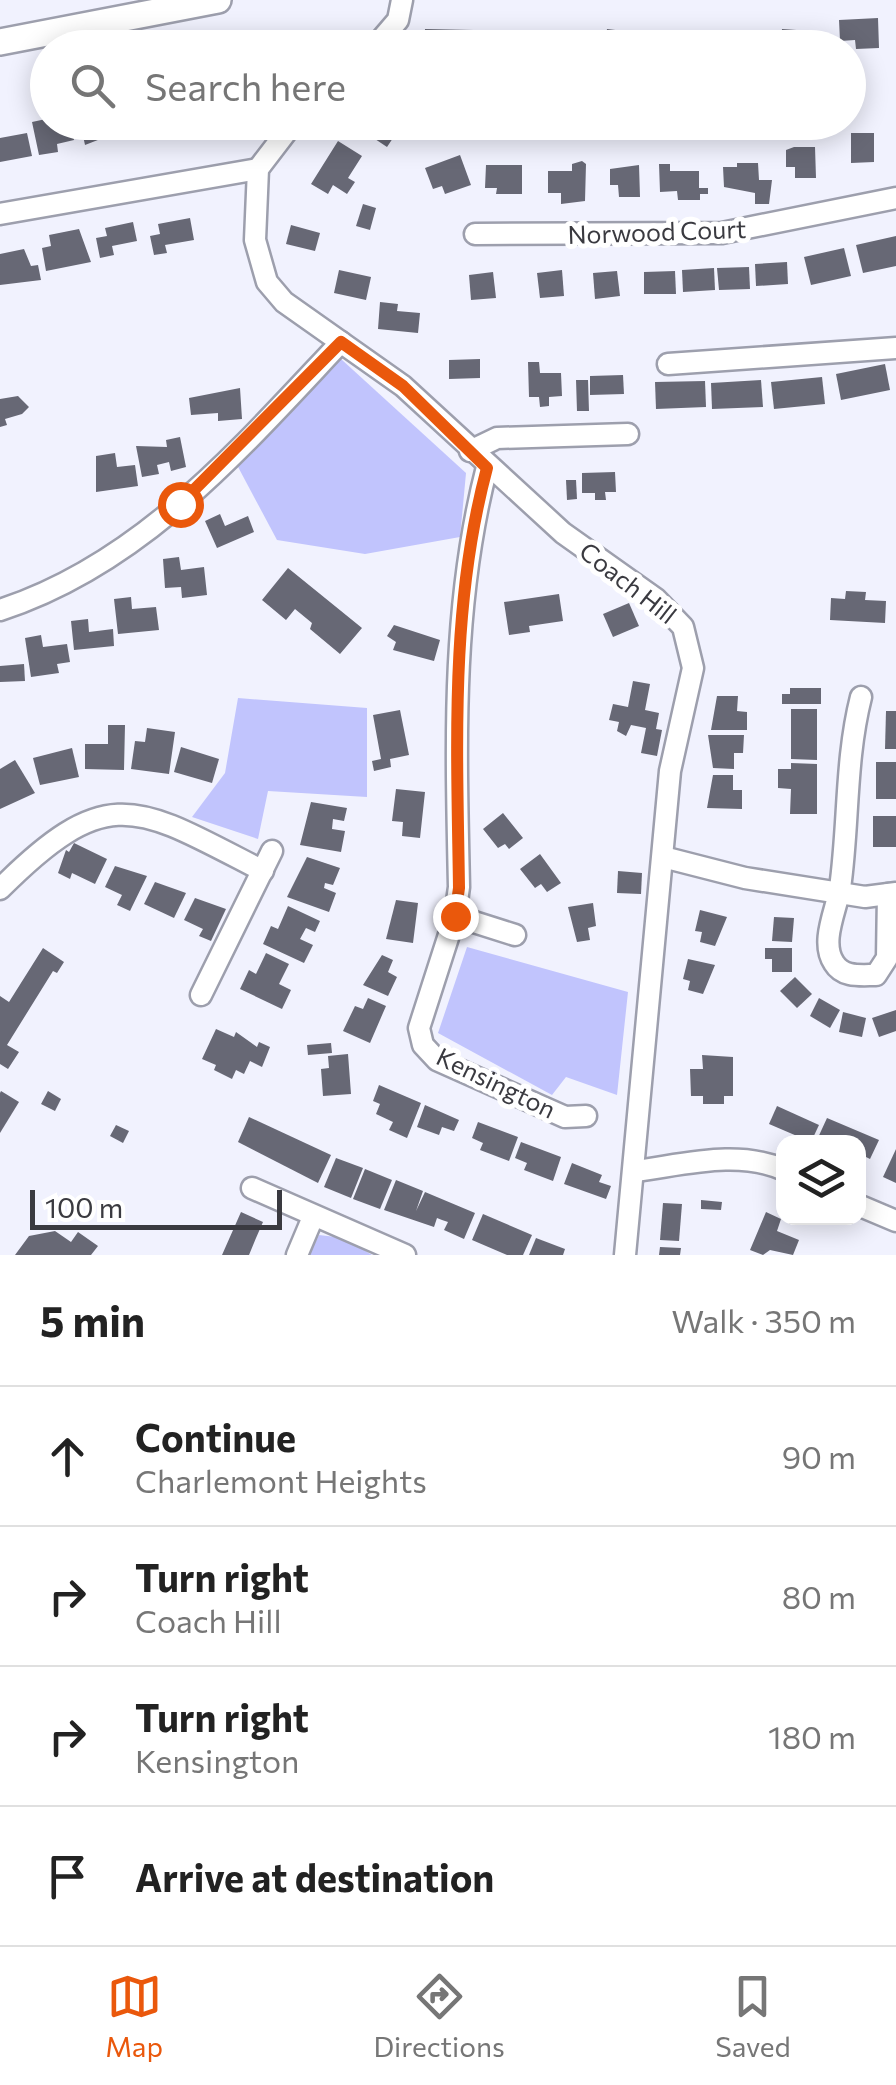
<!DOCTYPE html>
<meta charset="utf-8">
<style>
body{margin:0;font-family:Commissioner,sans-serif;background:#f6f6f6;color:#222}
.controls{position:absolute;right:30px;bottom:30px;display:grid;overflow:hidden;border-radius:20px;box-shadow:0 5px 25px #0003}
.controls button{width:90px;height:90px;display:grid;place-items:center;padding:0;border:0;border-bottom:2px solid #e0e0e0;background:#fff;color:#222;font:50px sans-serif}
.scale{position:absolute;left:30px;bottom:25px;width:252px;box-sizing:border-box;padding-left:10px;border:5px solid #3a3a40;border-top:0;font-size:28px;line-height:35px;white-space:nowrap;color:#3a3a40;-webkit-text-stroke:8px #fff;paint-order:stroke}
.stop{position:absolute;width:30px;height:30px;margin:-22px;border:8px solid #ea580c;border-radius:50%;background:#fff}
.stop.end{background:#ea580c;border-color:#fff;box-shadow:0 2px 10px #0008}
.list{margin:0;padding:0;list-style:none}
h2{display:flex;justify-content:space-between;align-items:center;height:130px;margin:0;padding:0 40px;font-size:42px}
h2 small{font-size:32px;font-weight:400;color:#767676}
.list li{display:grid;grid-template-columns:65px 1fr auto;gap:30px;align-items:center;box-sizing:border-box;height:140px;padding:0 40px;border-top:2px solid #e0e0e0}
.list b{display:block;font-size:38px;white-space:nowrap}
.list p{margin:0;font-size:32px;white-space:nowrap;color:#767676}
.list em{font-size:32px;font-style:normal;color:#767676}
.icon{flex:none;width:55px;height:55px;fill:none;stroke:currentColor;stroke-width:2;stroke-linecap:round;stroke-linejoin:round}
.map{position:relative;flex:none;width:896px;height:1255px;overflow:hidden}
.search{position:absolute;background:#fff;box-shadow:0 5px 25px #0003;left:30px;right:30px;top:30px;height:110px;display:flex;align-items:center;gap:25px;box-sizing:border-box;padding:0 35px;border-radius:55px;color:#767676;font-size:38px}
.sheet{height:690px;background:#fff}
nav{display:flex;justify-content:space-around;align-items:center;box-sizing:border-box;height:140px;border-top:2px solid #e0e0e0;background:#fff;font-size:28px;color:#767676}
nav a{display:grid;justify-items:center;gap:5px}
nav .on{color:#ea580c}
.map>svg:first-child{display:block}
</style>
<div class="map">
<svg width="896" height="1255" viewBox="0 0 896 1255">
<rect width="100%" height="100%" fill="#f1f2fe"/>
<!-- green -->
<g fill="#c1c4fd">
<path d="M341,359L466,473L460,537L365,554L277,540L237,465Z"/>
<path d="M238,698L367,708V797L268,791L258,839L192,817L225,773Z"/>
<path d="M467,947L628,992L617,1095L566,1077L552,1095L438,1033Z"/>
<path d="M319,1235L344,1238L372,1255H309Z"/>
</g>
<!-- building -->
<g fill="#676875">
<path d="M878,18L879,48L856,49L855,40L840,41L839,20Z"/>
<path d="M425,29L474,30V48H424Z"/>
<path d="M607,29L649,34L647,48L605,47Z"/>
<path d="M782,29L811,31L810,48H781Z"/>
<path d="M499,30L528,31L527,48H498Z"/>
<path d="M563,30L590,33L588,48H561Z"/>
<path d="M664,30L707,33L706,48H663Z"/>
<path d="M736,34L762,36L761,48H735Z"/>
<path d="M46,119L47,125L71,122L74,140L57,144L58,152L39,155L32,122Z"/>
<path d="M80,122H119L121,131L85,145Z"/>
<path d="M123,122H162V124L148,127L149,134L127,139Z"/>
<path d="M171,122H193L195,132L174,136Z"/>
<path d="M369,122H404L416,130L409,140L397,132L387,147L363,131Z"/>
<path d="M27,133L32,156L0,162V138Z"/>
<path d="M851,133H874V162L851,163Z"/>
<path d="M338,141L362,156L348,178L355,182L347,194L333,185L328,194L311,184Z"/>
<path d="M794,147H815L816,178H795V167H786V150Z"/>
<path d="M460,155L471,185L445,194L442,186L433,189L425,168Z"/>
<path d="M582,161L586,164L585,201L561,204V193H548V171H572V164Z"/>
<path d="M737,163H758L759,180H772L769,204H755V193L724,187L723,167H737Z"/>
<path d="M659,164H670V171H699V188H708V194H700V200H678L677,191L660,192Z"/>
<path d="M486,165H522V194H496L497,188H485Z"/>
<path d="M639,165L640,197H619L618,185H610V169Z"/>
<path d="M363,204L376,208L370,230L356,226Z"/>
<path d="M190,218L194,240L165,245L167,253L154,255L150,236L160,234L158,224Z"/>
<path d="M133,222L137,241L112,246L114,255L100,258L96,238L107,236L105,228Z"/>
<path d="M291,225L320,233L315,251L286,244Z"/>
<path d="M79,229L91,262L46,271L42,248L51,246L49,235Z"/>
<path d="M896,236V266L863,273L856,245Z"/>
<path d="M844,248L851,276L811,285L804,257Z"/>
<path d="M24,249L31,266L38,265L41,280L0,285V254Z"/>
<path d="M787,262L788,284L756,286L755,264Z"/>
<path d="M749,267L750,289L719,290L717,268Z"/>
<path d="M714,268L715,290L683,292L682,270Z"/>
<path d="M339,270L371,277L366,300L334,293Z"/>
<path d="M562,270L564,296L540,298L537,273Z"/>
<path d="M617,271L620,296L595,299L593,273Z"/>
<path d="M675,271L676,294H644V272Z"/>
<path d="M493,272L496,298L471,300L469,275Z"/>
<path d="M380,302L398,304L397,311L420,313L418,333L378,329Z"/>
<path d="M480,359V378L449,379V360Z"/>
<path d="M528,362H539L540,373H561L562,396L549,397V406L540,407L539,397H529Z"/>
<path d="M885,364L890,390L841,400L836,374Z"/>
<path d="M623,375L624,394L590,395V376Z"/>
<path d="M822,377L825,404L774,409L771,382Z"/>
<path d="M576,380H588L589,411H577Z"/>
<path d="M761,380L763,407L712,409L711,383Z"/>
<path d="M705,381L706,407L656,409L655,382Z"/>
<path d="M240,388L242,419L218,421V413L191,415L189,398Z"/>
<path d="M18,396L29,407L22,414L5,419L7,425L0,427V399Z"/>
<path d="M180,437L186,467L171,471L169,462L157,465L159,474L142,477L136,446L167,447L166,440Z"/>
<path d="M115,453L117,467L135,465L138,486L96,492V456Z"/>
<path d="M615,472L616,492H605L606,500H595V493H582V473Z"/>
<path d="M566,480H576L577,499L567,500Z"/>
<path d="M220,514L225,526L248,516L254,532L217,548L205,521Z"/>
<path d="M179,557L181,570L204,567L207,595L182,598L181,587L165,588L163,559Z"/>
<path d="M288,568L362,628L340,654L310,629L312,623L295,609L286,620L262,600Z"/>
<path d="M846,591L866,592L865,600L886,601L885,623L830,620L831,598L845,599Z"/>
<path d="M559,594L563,621L529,626L530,632L509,635L504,602Z"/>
<path d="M131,597L132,609L156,607L159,630L118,634L114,599Z"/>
<path d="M629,603L639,626L613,637L603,614Z"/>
<path d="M88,619L89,632L113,629L114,646L74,650L71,621Z"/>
<path d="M394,625L440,640L434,661L393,650L396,642L387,636Z"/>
<path d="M41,635L43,647L67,644L70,662L57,664L59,673L31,677L25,638Z"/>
<path d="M24,664L25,681L0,682V666Z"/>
<path d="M633,681L650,684L645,710L659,713L656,729L662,730L657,756L641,753L646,728L631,725L626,736L617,731L619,722L609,720L613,704L628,707Z"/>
<path d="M790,688H821V704H782V694H790Z"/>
<path d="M717,696H738L737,711L747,712V730H711Z"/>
<path d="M791,709H817V760L791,759Z"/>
<path d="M400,710L409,755L390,759L391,767L374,771L372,761L381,759L373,715Z"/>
<path d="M886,711H896V749H885Z"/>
<path d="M108,725H125L124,770L85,769V744H108Z"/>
<path d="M147,728L175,732L169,774L131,769L135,741L145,742Z"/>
<path d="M708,735H744L743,753H734V769L713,768Z"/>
<path d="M181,747L219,759L212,783L174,772Z"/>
<path d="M72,748L79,777L40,785L33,758Z"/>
<path d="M15,760L35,793L0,809V769Z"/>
<rect x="876" y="762" width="20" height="37"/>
<path d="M791,763L817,764V814H790L791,789L778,788V769H791Z"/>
<path d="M713,775H733V790H742V809L707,808Z"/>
<path d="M396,789L425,792L420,838L402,836L403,822L392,821Z"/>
<path d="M311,802L347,808L344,821L333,819L332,829L345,831L341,852L300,845Z"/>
<path d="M503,813L523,838L509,849L505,844L498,848L483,829Z"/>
<rect x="873" y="816" width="23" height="31"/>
<path d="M74,843L107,859L95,884L72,873L70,879L58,873L66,850L69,852Z"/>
<path d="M540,854L561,883L547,892L541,884L535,888L520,869Z"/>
<path d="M307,857L340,868L333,885L325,883L324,888L336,893L329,912L287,897Z"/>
<path d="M115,866L147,876L130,911L117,905L122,895L105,887Z"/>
<path d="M618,871L642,873L641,894L617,893Z"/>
<path d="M155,882L186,893L174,918L144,904Z"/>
<path d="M195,898L226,909L211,941L199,936L203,929L184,920Z"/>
<path d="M396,900L418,903L413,943L386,939Z"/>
<path d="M593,903L596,926L588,928L590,940L577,942L568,907Z"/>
<path d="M288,906L320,921L315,932L306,928L300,939L313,945L304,963L263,944L271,926L278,929Z"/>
<path d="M700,910L727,917L715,946L700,942L702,932L695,931Z"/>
<path d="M774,917L794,918L792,942L772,941Z"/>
<path d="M43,948L64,962L57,973L53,971L7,1045L19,1052L8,1069L0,1064V996L9,1002Z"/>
<path d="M765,948H792V972H772V959H765Z"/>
<path d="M266,953L289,964L279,984L291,990L282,1009L240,989L249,970L256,974Z"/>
<path d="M382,955L393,960L388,972L397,977L388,996L363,985Z"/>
<path d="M688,959L715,965L703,994L688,990L690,981L683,979Z"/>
<path d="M795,977L812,994L797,1008L780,991Z"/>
<path d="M368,998L386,1006L370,1043L343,1031L355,1006L363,1009Z"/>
<path d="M819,998L840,1010L830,1028L810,1016Z"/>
<path d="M896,1010V1031L879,1037L872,1018Z"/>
<path d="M843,1012L866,1018L862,1037L839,1032Z"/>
<path d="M216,1029L234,1037L236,1032L257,1047L259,1042L270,1047L262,1067L250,1061L244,1074L236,1070L232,1079L214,1070L216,1065L202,1059Z"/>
<path d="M331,1043L332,1053L308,1055L307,1045Z"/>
<path d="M348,1054L351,1094L323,1096L321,1069L329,1068L328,1056Z"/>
<path d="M702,1055L733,1057V1096H724V1104H703V1096H691L690,1069H703Z"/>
<path d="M379,1085L421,1103L407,1138L389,1130L393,1122L376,1114L380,1104L373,1101Z"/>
<path d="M1,1091L19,1102L0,1133V1093Z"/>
<path d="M48,1091L61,1099L55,1111L41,1104Z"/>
<path d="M425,1105L459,1120L454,1131L442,1127L439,1135L417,1127Z"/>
<path d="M777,1106L819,1125L811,1142L769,1124Z"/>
<path d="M249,1117L331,1155L318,1183L238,1142Z"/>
<path d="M827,1118L879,1140L870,1159L858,1153V1142H816Z"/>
<path d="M478,1122L518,1137L509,1161L480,1150L483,1143L472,1138Z"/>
<path d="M116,1125L129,1131L123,1143L110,1136Z"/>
<path d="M521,1142L561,1157L553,1181L524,1170L527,1163L515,1158Z"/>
<path d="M896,1149V1183L883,1177Z"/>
<path d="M336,1158L363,1168L351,1198L324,1187Z"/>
<path d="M572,1163L602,1175L599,1182L611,1186L606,1199L564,1184Z"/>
<path d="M365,1169L392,1180L380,1209L353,1199Z"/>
<path d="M396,1180L423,1191L416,1211L425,1192L475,1213L464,1239L444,1230L448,1222L442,1220L437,1218L434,1227L384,1210Z"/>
<path d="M701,1200L722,1202L721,1210L701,1209Z"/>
<path d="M663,1203L682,1204L679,1241L660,1240Z"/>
<path d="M241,1212L263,1222L256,1238L249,1255H222Z"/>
<path d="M766,1212L781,1219L777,1231L799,1240L793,1255L770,1250L763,1255L750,1250Z"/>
<path d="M483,1214L532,1235L523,1255H507L472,1240Z"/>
<path d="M55,1231L71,1242L78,1232L98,1246L91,1255H15L29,1236Z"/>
<path d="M536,1238L565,1249L563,1255H529Z"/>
<path d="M660,1247L681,1248L680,1255H659Z"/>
</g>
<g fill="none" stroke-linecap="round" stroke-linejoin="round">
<defs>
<g id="minor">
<path d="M374,48L398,20L402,0"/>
<path d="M294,122L258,169L255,240L267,282L284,302L403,386L563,533L656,599L683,627L693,668L670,771L625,1255"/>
<path d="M0,214L258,169"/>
<path d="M475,234L722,233L896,198"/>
<path d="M668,364L896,348"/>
<path d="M470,451L497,438L628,434"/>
<path d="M487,467C451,606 456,745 459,887L455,916L419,1028L423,1045L437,1060L565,1117L586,1116"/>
<path d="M0,610C142,564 241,448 341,342"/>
<path d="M861,697C845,760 849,825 840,888C836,911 820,942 834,963C843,978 861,975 876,975L887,958L888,894"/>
<path d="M663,857L745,878L865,897L896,893"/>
<path d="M0,889C109,780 137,806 263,871"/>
<path d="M455,916L515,935"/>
<path d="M201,995L272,851"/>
<path d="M635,1171C683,1165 738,1149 784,1170"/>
<path d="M252,1188L405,1255"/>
<path d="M858,1205L896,1221"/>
<path d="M297,1255L313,1217"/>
</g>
<path id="major" d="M0,42L218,0"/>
</defs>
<!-- minor casing -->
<use href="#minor" stroke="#9d9fad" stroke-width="25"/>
<!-- major casing -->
<use href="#major" stroke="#9d9fad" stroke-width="30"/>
<!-- minor -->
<use href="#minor" stroke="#fff" stroke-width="20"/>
<!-- major -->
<use href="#major" stroke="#fff" stroke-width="25"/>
</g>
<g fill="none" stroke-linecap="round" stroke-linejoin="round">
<!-- route -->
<path stroke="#ea580c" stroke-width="12" d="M180,504L341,342L403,386L487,468C450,606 457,745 459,888L455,916"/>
</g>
<g text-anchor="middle" stroke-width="10" stroke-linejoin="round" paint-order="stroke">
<!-- street labels -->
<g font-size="25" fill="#3a3a40" stroke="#fff">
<text transform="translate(657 232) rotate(-2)" y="9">Norwood Court</text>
<text transform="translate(628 583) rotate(38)" y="9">Coach Hill</text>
<text transform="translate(496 1083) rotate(26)" y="9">Kensington</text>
</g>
</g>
</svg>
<div class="controls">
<button><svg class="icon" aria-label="layers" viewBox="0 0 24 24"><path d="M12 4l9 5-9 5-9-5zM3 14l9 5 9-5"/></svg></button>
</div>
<div class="scale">100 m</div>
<div class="stop" style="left:180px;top:504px"></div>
<div class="stop end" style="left:455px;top:916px"></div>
<div class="search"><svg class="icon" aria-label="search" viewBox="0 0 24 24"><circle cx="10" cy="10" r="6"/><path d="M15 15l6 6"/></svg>Search here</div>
</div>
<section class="sheet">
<h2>5 min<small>Walk · 350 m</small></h2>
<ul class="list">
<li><svg class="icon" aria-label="ahead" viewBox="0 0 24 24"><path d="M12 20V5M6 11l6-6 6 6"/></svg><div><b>Continue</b><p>Charlemont Heights</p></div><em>90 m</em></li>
<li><svg class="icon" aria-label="right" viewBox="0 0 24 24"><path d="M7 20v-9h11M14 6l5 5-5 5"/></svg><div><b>Turn right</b><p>Coach Hill</p></div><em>80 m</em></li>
<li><svg class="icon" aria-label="right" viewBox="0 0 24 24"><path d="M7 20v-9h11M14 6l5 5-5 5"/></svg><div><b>Turn right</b><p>Kensington</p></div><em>180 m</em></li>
<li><svg class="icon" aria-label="arrive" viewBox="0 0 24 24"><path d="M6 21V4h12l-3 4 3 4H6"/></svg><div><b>Arrive at destination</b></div></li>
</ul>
</section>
<nav>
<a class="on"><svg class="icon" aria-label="map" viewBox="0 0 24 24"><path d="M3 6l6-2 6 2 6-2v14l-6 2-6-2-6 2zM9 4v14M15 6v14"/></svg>Map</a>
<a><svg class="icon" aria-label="directions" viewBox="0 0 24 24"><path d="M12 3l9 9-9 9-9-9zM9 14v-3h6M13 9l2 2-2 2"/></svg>Directions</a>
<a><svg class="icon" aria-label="saved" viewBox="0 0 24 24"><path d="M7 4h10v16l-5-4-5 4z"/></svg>Saved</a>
</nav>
